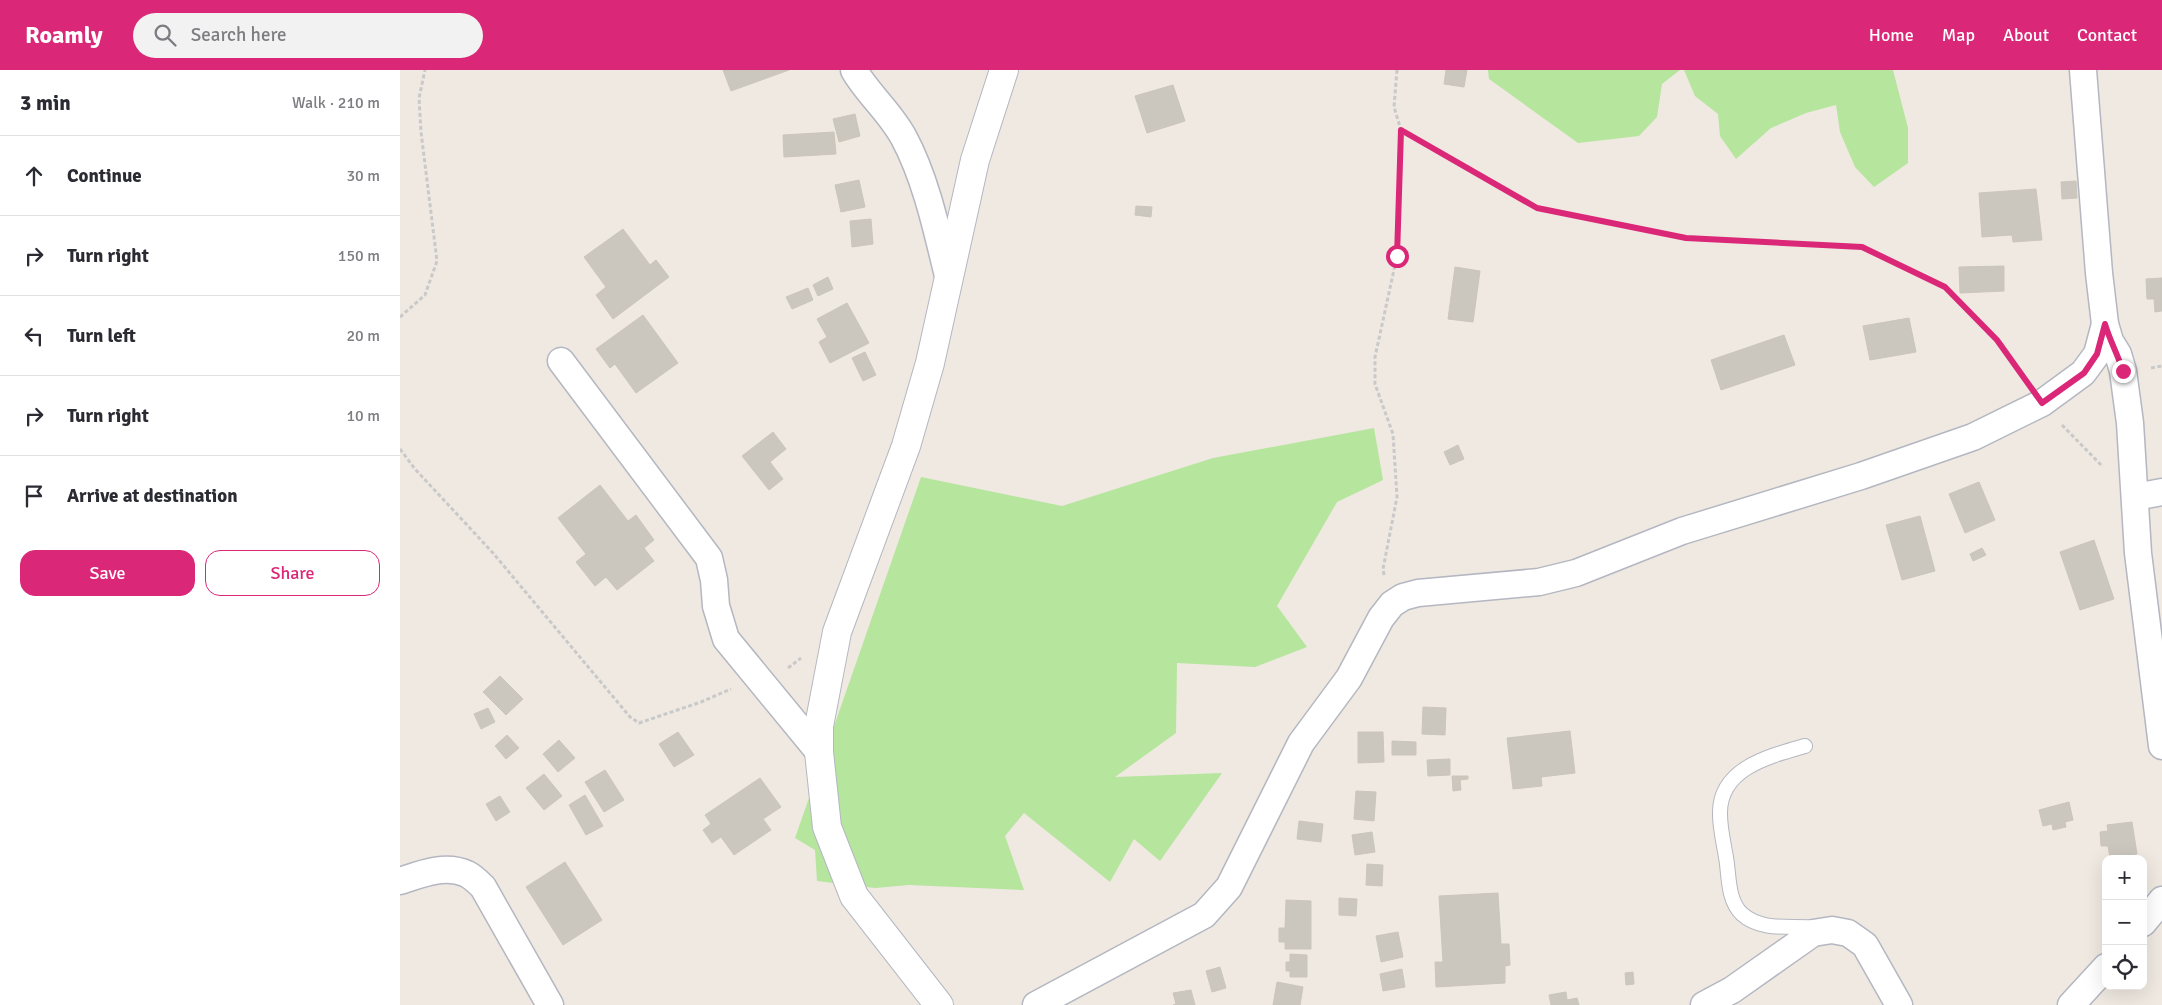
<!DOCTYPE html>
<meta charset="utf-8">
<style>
body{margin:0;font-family:Signika,sans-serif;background:#f2f2f3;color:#2b2b33}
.controls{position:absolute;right:15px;bottom:15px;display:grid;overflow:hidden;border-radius:10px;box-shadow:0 5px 20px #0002}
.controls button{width:45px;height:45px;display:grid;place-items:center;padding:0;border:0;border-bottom:1px solid #e1e1e2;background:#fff;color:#2b2b33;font:25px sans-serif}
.stop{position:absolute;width:15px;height:15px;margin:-11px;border:4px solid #db2777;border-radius:50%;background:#fff}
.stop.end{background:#db2777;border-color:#fff;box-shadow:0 1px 5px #0008}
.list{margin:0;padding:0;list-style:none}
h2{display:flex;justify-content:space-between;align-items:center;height:65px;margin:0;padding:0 20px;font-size:21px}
h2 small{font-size:16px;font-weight:400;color:#7c7c81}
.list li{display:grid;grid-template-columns:32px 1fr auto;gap:15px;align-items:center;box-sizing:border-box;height:80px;padding:0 20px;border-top:1px solid #e1e1e2}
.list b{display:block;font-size:19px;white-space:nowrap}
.list em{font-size:16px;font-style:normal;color:#7c7c81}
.actions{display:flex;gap:10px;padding:15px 20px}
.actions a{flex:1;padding:11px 0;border:1px solid #db2777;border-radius:15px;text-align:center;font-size:18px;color:#db2777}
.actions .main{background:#db2777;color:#fff}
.icon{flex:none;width:28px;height:28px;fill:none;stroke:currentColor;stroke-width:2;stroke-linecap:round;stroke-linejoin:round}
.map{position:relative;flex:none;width:1762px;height:935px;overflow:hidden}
header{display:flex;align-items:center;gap:30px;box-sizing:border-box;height:70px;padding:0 25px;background:#db2777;color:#fff}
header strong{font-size:24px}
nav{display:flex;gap:28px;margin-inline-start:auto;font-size:18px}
.search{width:350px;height:45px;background:#f2f2f3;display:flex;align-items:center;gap:12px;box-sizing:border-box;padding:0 18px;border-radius:28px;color:#7c7c81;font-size:19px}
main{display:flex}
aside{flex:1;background:#fff}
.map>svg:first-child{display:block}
</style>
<header>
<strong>Roamly</strong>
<div class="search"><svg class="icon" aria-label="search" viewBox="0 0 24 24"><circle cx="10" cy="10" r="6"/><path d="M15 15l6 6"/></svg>Search here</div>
<nav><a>Home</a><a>Map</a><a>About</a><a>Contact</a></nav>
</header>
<main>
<aside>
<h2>3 min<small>Walk · 210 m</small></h2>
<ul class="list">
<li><svg class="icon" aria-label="ahead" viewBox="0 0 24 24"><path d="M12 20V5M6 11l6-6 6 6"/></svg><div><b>Continue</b></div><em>30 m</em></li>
<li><svg class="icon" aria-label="right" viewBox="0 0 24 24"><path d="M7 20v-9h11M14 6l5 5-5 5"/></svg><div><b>Turn right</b></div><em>150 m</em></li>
<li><svg class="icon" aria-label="left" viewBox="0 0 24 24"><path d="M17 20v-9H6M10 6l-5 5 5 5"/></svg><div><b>Turn left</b></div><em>20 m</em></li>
<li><svg class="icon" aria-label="right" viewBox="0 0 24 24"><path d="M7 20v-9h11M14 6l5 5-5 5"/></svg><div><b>Turn right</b></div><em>10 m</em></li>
<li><svg class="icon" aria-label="arrive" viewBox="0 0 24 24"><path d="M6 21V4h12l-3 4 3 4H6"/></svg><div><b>Arrive at destination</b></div></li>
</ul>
<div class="actions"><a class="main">Save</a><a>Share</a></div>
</aside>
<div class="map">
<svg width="1762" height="935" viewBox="0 0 1762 935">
<rect width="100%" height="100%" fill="#efe9e1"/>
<!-- green -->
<g fill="#b6e59e">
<path d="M1088,0H1280L1262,14L1257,47L1239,66L1178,73L1089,9Z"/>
<path d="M1284,0H1493L1508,58V93L1474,117L1455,97L1440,62L1436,35L1406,43L1371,58L1336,89L1320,66L1318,44L1295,26Z"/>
<path d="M974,358L983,410L937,432L877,536L907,577L855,597L777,593L776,663L715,707L822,703L760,791L734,769L710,812L624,743L605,766L624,820L509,815L475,818L417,811L415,780L395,768L521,407L662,436L813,388Z"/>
</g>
<!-- building -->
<g fill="#cbc7bf" stroke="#cbc5ba">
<path d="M323,0H389L331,21Z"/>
<path d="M1046,0H1067L1064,17L1044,14Z"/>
<path d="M773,15L785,51L747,63L735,26Z"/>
<path d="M455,44L460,66L439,72L433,49Z"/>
<path d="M434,62L436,84L384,87L383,65Z"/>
<path d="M459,110L465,137L441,142L435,115Z"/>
<path d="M1676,111L1677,128L1662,129L1661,112Z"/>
<path d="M1636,119L1642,170L1613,172L1612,165L1582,167L1579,123Z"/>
<path d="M736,136L752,137L751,147L735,145Z"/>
<path d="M471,149L473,174L452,177L450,151Z"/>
<path d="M223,159L250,195L256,190L269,207L213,249L196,225L206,217L184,187Z"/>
<path d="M1604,196V221L1560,223L1559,197Z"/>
<path d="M1055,197L1080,201L1073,252L1048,249Z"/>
<path d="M428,207L433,219L418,226L413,215Z"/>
<path d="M1762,208V241L1755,242L1754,229H1747L1746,209Z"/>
<path d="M408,218L413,230L392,239L386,227Z"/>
<path d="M447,233L469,273L430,293L419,272L427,267L417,249Z"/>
<path d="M243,245L278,293L236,323L215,294L210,298L196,279Z"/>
<path d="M1509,248L1516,282L1470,290L1463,256Z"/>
<path d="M1384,265L1395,295L1321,320L1311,290Z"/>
<path d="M465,282L476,305L463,311L452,288Z"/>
<path d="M373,362L386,379L370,392L383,409L369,420L342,386Z"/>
<path d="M1058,375L1064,389L1050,395L1044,382Z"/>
<path d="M1579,412L1595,450L1565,463L1549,424Z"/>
<path d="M200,415L228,451L236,445L254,470L244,478L254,491L217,520L206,507L195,516L176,492L186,484L158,448Z"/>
<path d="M1520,446L1535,501L1502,510L1486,455Z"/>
<path d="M1694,470L1714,529L1680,540L1660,482Z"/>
<path d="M1582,478L1586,485L1573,491L1570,484Z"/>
<path d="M100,606L123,629L106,645L83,622Z"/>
<path d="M1023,637L1046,638L1045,665L1022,664Z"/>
<path d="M88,638L95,652L81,659L74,644Z"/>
<path d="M1170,661L1175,703L1141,707L1142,716L1113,719L1107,668Z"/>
<path d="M278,662L294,685L274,697L259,674Z"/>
<path d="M958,662H983L984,692L958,693Z"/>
<path d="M107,665L119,678L106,689L95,676Z"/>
<path d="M159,670L175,688L158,702L143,684Z"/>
<path d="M992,671L1016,672V685H992Z"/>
<path d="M1050,689V705L1028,706L1027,690Z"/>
<path d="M205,700L224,730L204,742L185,712Z"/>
<path d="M144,704L162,726L144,740L126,718Z"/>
<path d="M1052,706H1068V709L1060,710L1061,720L1053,721Z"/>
<path d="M360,708L381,737L363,749L371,760L334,785L321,767L312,773L303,760L311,754L305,745Z"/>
<path d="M956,721L976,722L974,751L954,749Z"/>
<path d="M185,725L203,756L186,765L169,735Z"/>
<path d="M100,726L110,742L96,751L86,734Z"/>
<path d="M1669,732L1673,750L1665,752L1666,757L1653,760L1652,754L1643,756L1639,740Z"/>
<path d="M899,751L923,754L921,772L897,769Z"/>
<path d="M1732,752L1737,784L1710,788L1708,776H1701L1700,762L1708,761L1707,755Z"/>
<path d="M972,762L975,782L955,785L952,765Z"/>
<path d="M165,792L202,850L163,875L126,817Z"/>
<path d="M967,794L983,795L982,816L966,815Z"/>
<path d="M1098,823L1101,874H1109L1110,895L1105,896V913L1036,917L1035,892H1043L1039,826Z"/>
<path d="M939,828L957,829L956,846L939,845Z"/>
<path d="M886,830L911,831V879H885V872H879V858H885Z"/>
<path d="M998,862L1003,887L981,892L976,866Z"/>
<path d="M890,884L907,885V907H890V901H886V892H890Z"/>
<path d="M820,897L826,918L812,922L806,901Z"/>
<path d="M1002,899L1005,917L983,921L980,904Z"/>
<path d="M1233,902L1234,914L1226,915L1225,903Z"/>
<path d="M877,912L903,917L900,935H873Z"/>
<path d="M791,920L795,935H773L776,934L773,923Z"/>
<path d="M1166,922L1167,930L1177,928L1179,935H1151L1149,925Z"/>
</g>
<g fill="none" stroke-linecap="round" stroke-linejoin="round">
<defs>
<path id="lane" d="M1405,676C1370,686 1319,698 1320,744C1320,761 1325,778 1327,794C1329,811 1329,832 1342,844C1362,862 1392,855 1416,858"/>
<g id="street">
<path d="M454,0C467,23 491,43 504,68C526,109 537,161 548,206"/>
<path d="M1683,0L1699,203L1705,254L1710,271L1718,284L1723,301L1730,353L1738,483L1762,676"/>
<path d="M161,291L309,488L314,510L316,536L326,569L419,682"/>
<path d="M1735,427L1762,422"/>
<path d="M0,811C21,804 45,794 67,804C73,807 79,813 83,817L150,935"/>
<path d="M1743,853L1762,830"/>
<path d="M636,935L804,845L829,817L901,673L949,608L981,548L992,534L1003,527L1018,523L1139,512L1176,503L1282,461L1461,406L1573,367L1642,333L1683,303L1697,284L1705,254"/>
<path d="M1304,935L1332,920L1413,863L1432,860L1448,863L1465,875L1499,935"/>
<path d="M1671,935L1706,897"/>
</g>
<path id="secondary" d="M539,935L454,826L427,757L419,682V656L437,562L506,376L530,293L575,90L604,0"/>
</defs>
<!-- lane casing -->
<use href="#lane" stroke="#b4b7c1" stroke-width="16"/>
<!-- street casing -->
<use href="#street" stroke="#b4b7c1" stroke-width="29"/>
<!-- secondary casing -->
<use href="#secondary" stroke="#b4b7c1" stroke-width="30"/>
<!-- path -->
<g stroke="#c9c9c9" stroke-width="3" stroke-dasharray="4 2.5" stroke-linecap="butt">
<path d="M997,0L994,37L1001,60L1137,138L1286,168L1463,177L1545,217L1597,269L1625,310"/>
<path d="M0,247L25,225L37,191L21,62L19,28L25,0"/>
<path d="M1751,298L1762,296"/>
<path d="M1662,355L1703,397"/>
<path d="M0,379L15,399L93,483L230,647L239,653L301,632L331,619"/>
<path d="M984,505L983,499L997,427L993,364L975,314V287L997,186L1001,60"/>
<path d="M388,598L401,588"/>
</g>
<!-- lane -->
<use href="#lane" stroke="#fff" stroke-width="14"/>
<!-- street -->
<use href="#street" stroke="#fff" stroke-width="26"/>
<!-- secondary -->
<use href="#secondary" stroke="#fff" stroke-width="28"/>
</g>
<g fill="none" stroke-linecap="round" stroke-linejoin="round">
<!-- route -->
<path stroke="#db2777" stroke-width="6" d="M997,186L1001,60L1137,138L1286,168L1462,177L1545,217L1597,270L1642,333L1684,303L1697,284L1705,254C1710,271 1718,285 1723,301"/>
</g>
</svg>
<div class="controls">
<button>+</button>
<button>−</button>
<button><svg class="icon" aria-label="locate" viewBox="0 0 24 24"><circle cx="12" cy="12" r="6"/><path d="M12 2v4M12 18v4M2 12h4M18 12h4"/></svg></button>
</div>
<div class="stop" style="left:997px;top:186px"></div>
<div class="stop end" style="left:1723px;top:301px"></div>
</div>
</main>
